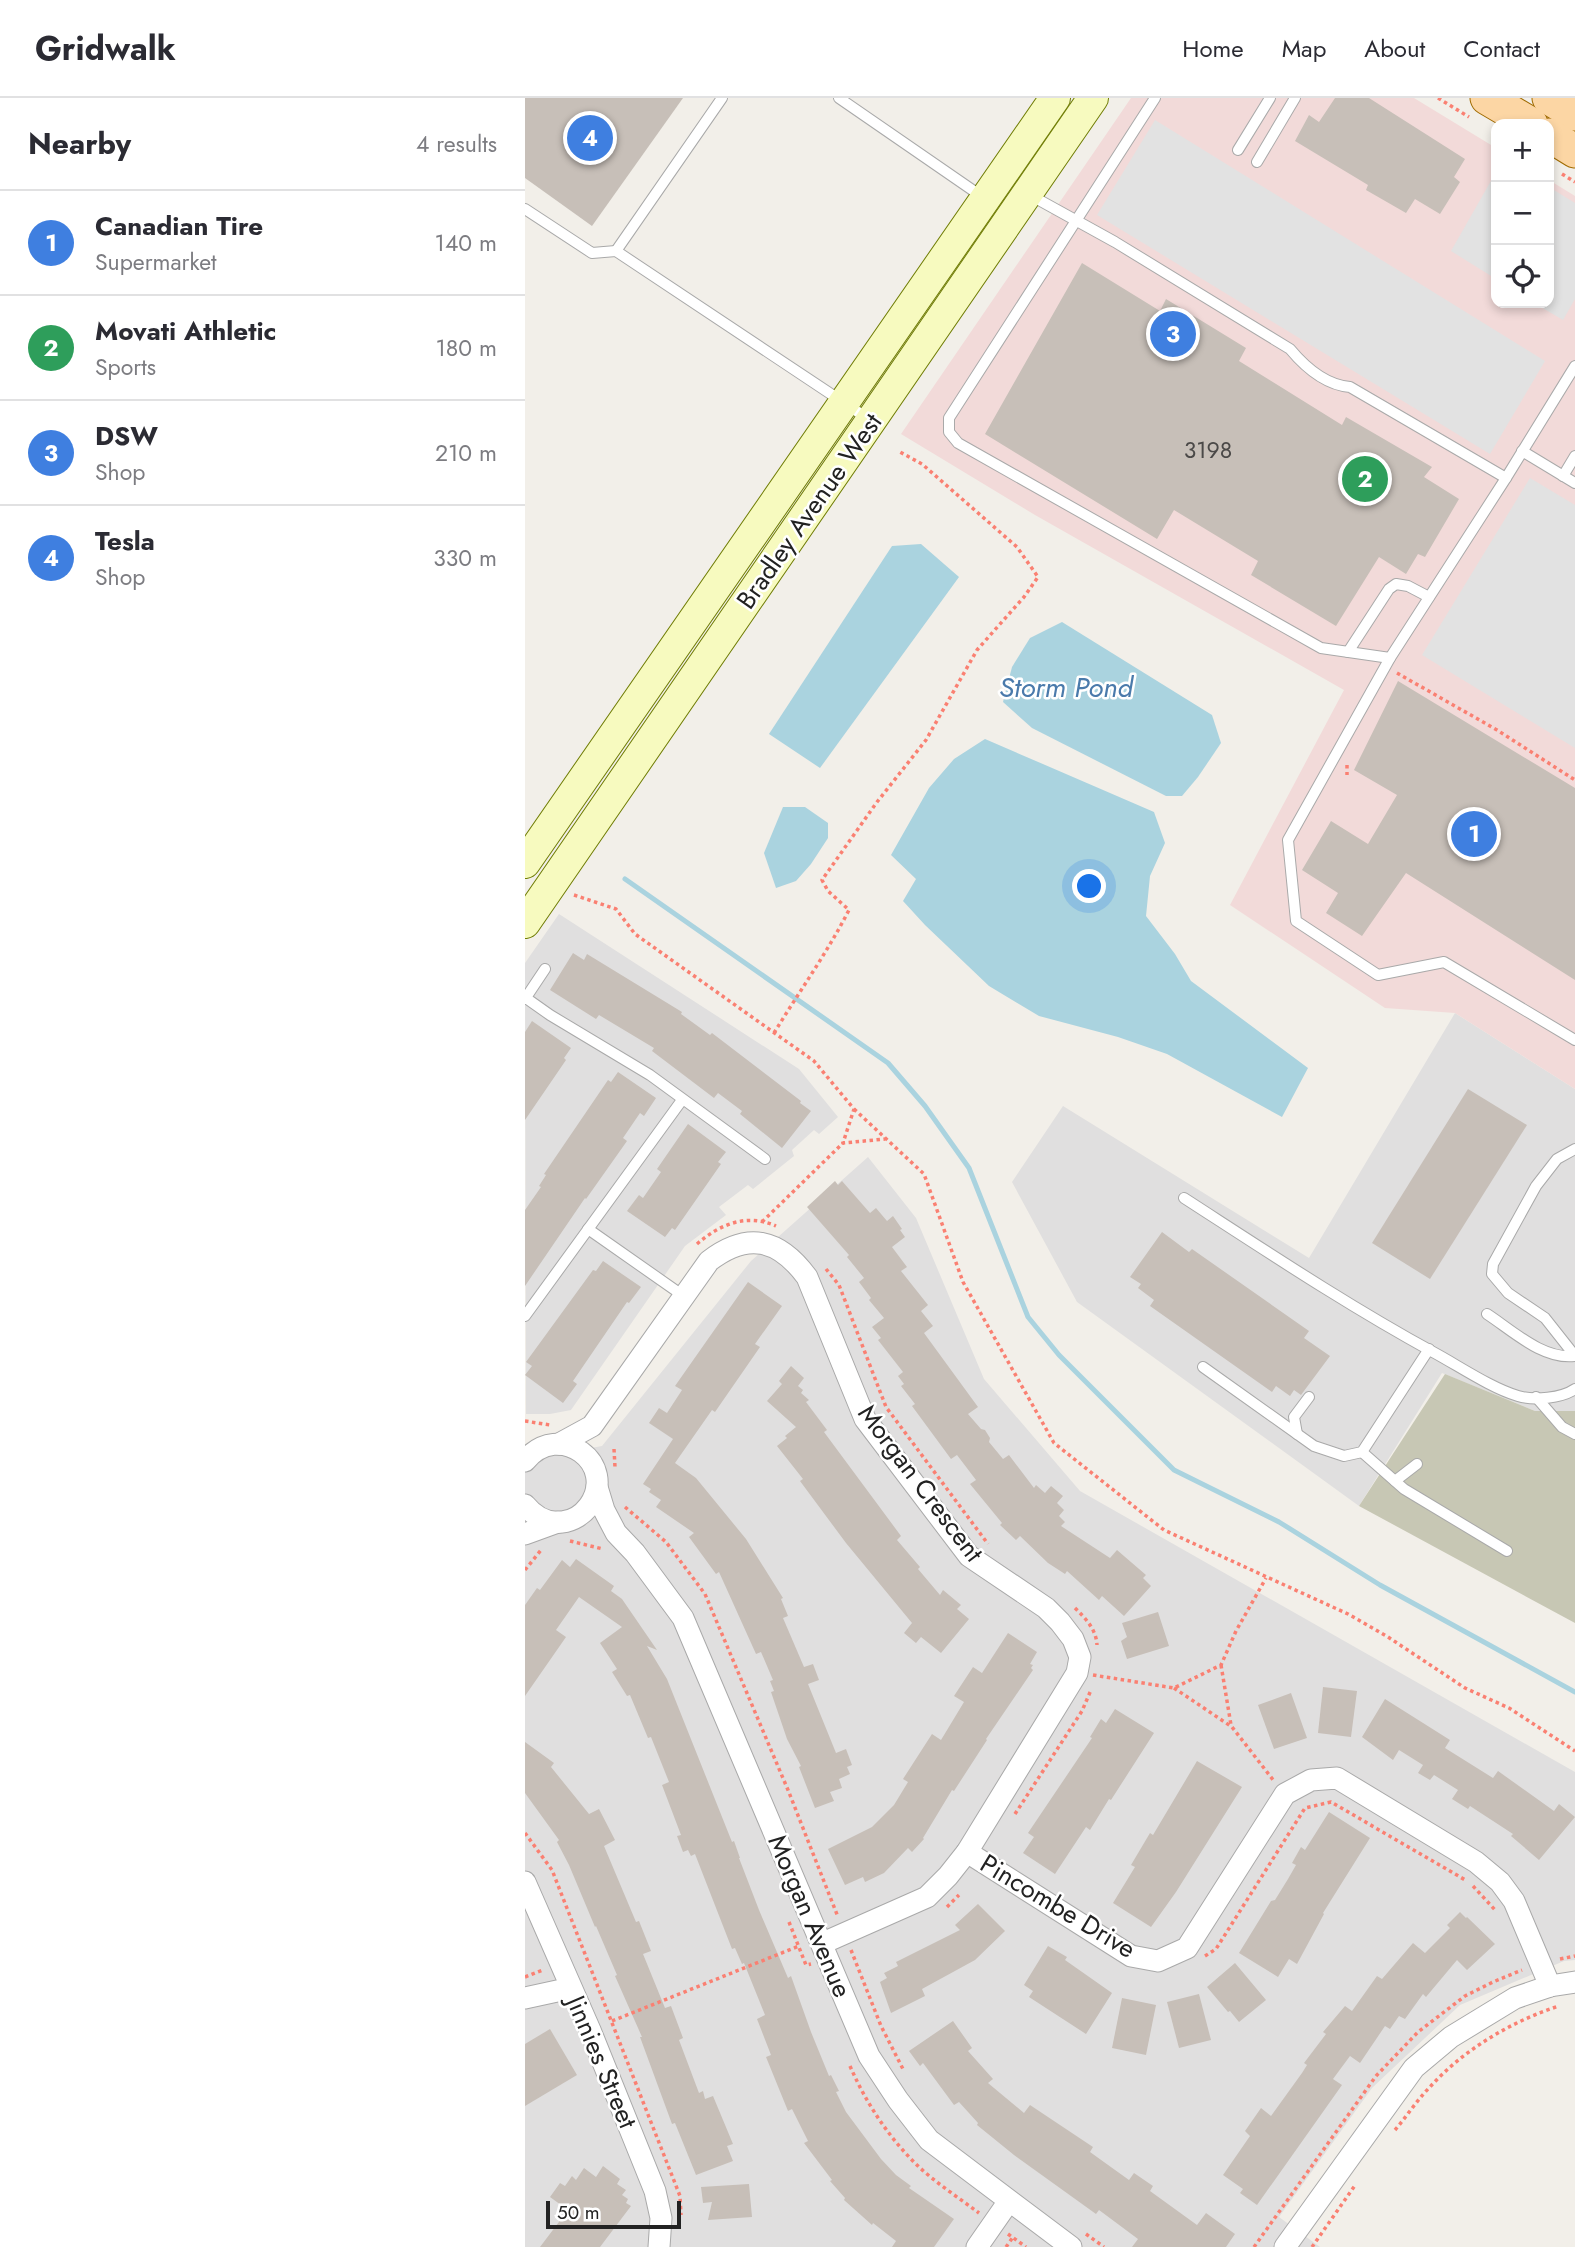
<!DOCTYPE html>
<meta charset="utf-8">
<style>
body{margin:0;font-family:Jost,sans-serif;background:#f2f2f3;color:#2b2b33}
.controls{position:absolute;right:21px;top:21px;display:grid;overflow:hidden;border-radius:14px;box-shadow:0 4px 10px #0003}
.controls button{width:63px;height:63px;display:grid;place-items:center;padding:0;border:0;border-bottom:2px solid #e1e1e2;background:#fff;color:#2b2b33;font:35px sans-serif}
.scale{position:absolute;left:21px;bottom:18px;width:135px;box-sizing:border-box;padding-left:7px;border:4px solid #222;border-top:0;font-size:19px;line-height:24px;white-space:nowrap;color:#222;-webkit-text-stroke:5px #fff;paint-order:stroke}
.you{position:absolute;left:565px;top:789px;width:24px;height:24px;margin:-18px;border:5px solid #fff;border-radius:50%;background:#1a73e8;box-shadow:0 0 0 10px #1a73e833}
.badge{display:grid;place-items:center;width:46px;height:46px;border-radius:50%;background:#0f766e;color:#fff;font-size:23px;font-weight:700}
.pin{position:absolute;translate:-50% -50%;border:4px solid #fff;box-shadow:0 2px 7px #0006}
.list{margin:0;padding:0;list-style:none}
h2{display:flex;justify-content:space-between;align-items:center;height:91px;margin:0;padding:0 28px;font-size:30px}
h2 small{font-size:23px;font-weight:400;color:#7c7c81}
.list li{display:grid;grid-template-columns:46px 1fr auto;gap:21px;align-items:center;box-sizing:border-box;height:105px;padding:0 28px;border-top:2px solid #e1e1e2}
.list b{display:block;font-size:26px;white-space:nowrap}
.list p{margin:0;font-size:23px;white-space:nowrap;color:#7c7c81}
.list em{font-size:23px;font-style:normal;color:#7c7c81}
.icon{flex:none;width:38px;height:38px;fill:none;stroke:currentColor;stroke-width:2;stroke-linecap:round;stroke-linejoin:round}
.map{position:relative;flex:none;width:1050px;height:2149px;overflow:hidden}
header{display:flex;align-items:center;gap:42px;box-sizing:border-box;height:98px;padding:0 35px;background:#fff;border-bottom:2px solid #e1e1e2}
header strong{font-size:33px}
nav{display:flex;gap:38px;margin-inline-start:auto;font-size:24px}
main{display:flex}
aside{flex:1;background:#fff}
.map>svg:first-child{display:block}
</style>
<header>
<strong>Gridwalk</strong>
<nav><a>Home</a><a>Map</a><a>About</a><a>Contact</a></nav>
</header>
<main>
<aside>
<h2>Nearby<small>4 results</small></h2>
<ul class="list">
<li><span class="badge" style="background:#3f7fe0">1</span><div><b>Canadian Tire</b><p>Supermarket</p></div><em>140 m</em></li>
<li><span class="badge" style="background:#2e9e5b">2</span><div><b>Movati Athletic</b><p>Sports</p></div><em>180 m</em></li>
<li><span class="badge" style="background:#3f7fe0">3</span><div><b>DSW</b><p>Shop</p></div><em>210 m</em></li>
<li><span class="badge" style="background:#3f7fe0">4</span><div><b>Tesla</b><p>Shop</p></div><em>330 m</em></li>
</ul>
</aside>
<div class="map">
<svg width="1050" height="2149" viewBox="0 0 1050 2149">
<rect width="100%" height="100%" fill="#f2efe9"/>
<!-- residential -->
<g fill="#e0dfdf">
<path d="M34,816L274,971L313,1019L294,1036L289,1032L267,1052L269,1058L228,1091L223,1087L194,1109L201,1117L160,1148L46,1312L25,1316H1L0,865Z"/>
<path d="M930,915L1050,991V1313H1010L917,1275L834,1408L552,1204L487,1084L538,1008L784,1160Z"/>
<path d="M343,1059L391,1120L459,1281L555,1393L1050,1674V1862L1039,1863L935,1907L847,1990L754,2119L795,2149H0V1362L77,1348L226,1163Z"/>
</g>
<!-- commercial -->
<path fill="#f2dad9" d="M606,0H889L971,50V205H1024V82L1050,98V991L930,915L860,910L705,807L819,592L510,417L376,336Z"/>
<!-- construction -->
<path fill="#c7c7b4" d="M920,1276L1010,1313H1050V1525L834,1408Z"/>
<!-- parking -->
<g fill="#e2e2e2">
<path d="M630,22L1020,263L965,356L572,117Z"/>
<path d="M971,74V181L926,153Z"/>
<path d="M1024,89L1050,105V201L1038,222L1009,205H1024Z"/>
<path d="M1005,380L1050,407V650L897,557Z"/>
</g>
<!-- water -->
<g fill="#aad3df">
<path d="M396,446L434,479L295,670L244,636L367,448Z"/>
<path d="M537,524L687,617L696,645L673,679L657,698H641L507,630L478,604L487,569L505,540Z"/>
<path d="M460,641L629,714L640,745L625,778L621,818L650,856L666,883L783,970L757,1019L642,956L593,939L514,918L464,888L400,827L378,803L391,781L366,757L404,690L429,661Z"/>
<path d="M258,709H280L303,725V740L286,766L271,783L251,790L239,755Z"/>
</g>
<g fill="none" stroke-linecap="round" stroke-linejoin="round">
<!-- stream -->
<path stroke="#aad3df" stroke-width="5" d="M100,781L363,965L400,1008L444,1070L503,1219L534,1257L649,1372L754,1424L855,1487L1050,1594"/>
</g>
<!-- building -->
<g fill="#c7bfb8">
<path d="M0,0H158L67,128L0,80Z"/>
<path d="M810,0H844L940,61L929,79L935,84L915,116L890,101L881,115L841,92L843,87L770,43L784,17L794,24Z"/>
<path d="M557,165L635,213L641,201L721,250L714,263L817,327L821,319L907,369L899,379L934,401L900,459L893,456L881,476L854,459L811,528L726,477L733,463L649,412L632,441L460,336Z"/>
<path d="M873,583L1050,690V882L881,775L837,838L801,815L813,795L777,772L806,723L843,746L872,697L829,672Z"/>
<path d="M48,855L59,862L62,856L157,914L156,916L185,937L187,935L276,1003L275,1005L286,1013L257,1050L215,1016L217,1013L193,995L189,1000L127,953L129,950L74,917L71,921L25,892Z"/>
<path d="M7,923L46,950L39,960L41,962L0,1022V934Z"/>
<path d="M93,974L131,1000L119,1018L115,1015L98,1040L102,1043L61,1101L60,1100L0,1188V1112L16,1089L14,1088L21,1077L19,1076L83,982L86,984Z"/>
<path d="M943,991L1002,1027L905,1181L847,1145Z"/>
<path d="M163,1026L201,1054L193,1064L196,1066L150,1132L147,1130L140,1139L102,1113L114,1097L118,1100L136,1074L132,1071Z"/>
<path d="M310,1083L313,1087L317,1083L345,1115L351,1110L362,1123L368,1118L377,1131L375,1132L380,1139L367,1149L382,1169L376,1173L403,1207L396,1213L408,1228L399,1235L453,1309L443,1316L456,1331L460,1332L465,1340L464,1344L478,1361L484,1357L509,1390L511,1387L520,1395L526,1388L538,1398L532,1405L539,1412L534,1418L540,1424L536,1428L585,1460L592,1452L621,1477L618,1480L626,1488L599,1518L577,1498L574,1502L542,1473L540,1476L523,1465L495,1438L491,1442L475,1427L477,1425L445,1386L451,1382L432,1357L426,1361L387,1308L390,1306L376,1288L379,1286L373,1278L378,1274L353,1242L356,1240L347,1229L359,1220L344,1202L346,1200L334,1184L339,1180L322,1159L324,1157L282,1109Z"/>
<path d="M637,1134L664,1154L667,1151L784,1233L779,1240L805,1258L776,1297L769,1292L765,1298L751,1288L747,1294L625,1208L629,1202L613,1190L616,1186L605,1179Z"/>
<path d="M78,1163L116,1189L104,1205L102,1204L48,1283L52,1286L38,1305L0,1277L7,1268L1,1264L68,1172L71,1173Z"/>
<path d="M223,1184L257,1208L230,1246L235,1249L190,1314L187,1312L150,1365L171,1380L221,1441L258,1500L256,1501L263,1518L258,1520L279,1569L288,1566L294,1582L283,1586L311,1655L321,1651L327,1667L322,1669L325,1676L314,1681L317,1690L305,1694L309,1703L290,1710L274,1669L276,1668L262,1641L246,1594L249,1593L245,1583L248,1582L236,1554L231,1556L194,1474L191,1476L164,1439L169,1435L131,1409L136,1402L124,1394L126,1391L118,1386L148,1341L124,1325L134,1310L142,1315L157,1292L150,1288Z"/>
<path d="M266,1268L279,1280L273,1288L278,1292L276,1295L284,1302L281,1304L302,1332L299,1334L376,1438L372,1442L395,1469L393,1471L415,1497L418,1492L436,1507L432,1511L444,1521L416,1555L396,1539L391,1545L379,1535L387,1525L321,1445L275,1383L278,1381L252,1348L262,1340L260,1338L271,1329L242,1303L257,1286L254,1283Z"/>
<path d="M51,1461L89,1488L86,1493L97,1501L132,1552L122,1548L142,1581L207,1744L209,1743L215,1760H214L234,1812L263,1880L266,1878L286,1934L304,1978L306,1977L314,1993L311,1994L321,2014L356,2061L371,2077L386,2088L384,2090L429,2121L409,2149H367L371,2143L348,2125L347,2127L319,2102L320,2100L305,2083L307,2082L279,2045L283,2043L267,2011L263,2013L241,1959L246,1957L232,1921L240,1917L219,1865L217,1866L210,1850L207,1851L170,1756L166,1758L163,1752L158,1754L152,1738L156,1737L137,1687L144,1684L126,1639L123,1640L105,1597L102,1598L87,1574L92,1571L75,1545L97,1529L54,1499L31,1532L41,1539L0,1598V1507L12,1490L15,1492L37,1462L45,1469Z"/>
<path d="M633,1514L644,1548L602,1561L596,1543L602,1539L597,1525Z"/>
<path d="M483,1535L512,1554L505,1566L508,1567L506,1570L508,1572L461,1641L462,1642L429,1693L427,1692L398,1740L399,1741L387,1754L383,1750L359,1775L340,1784L338,1779L320,1787L303,1751L347,1729L369,1707L383,1684L378,1681L407,1636L416,1642L439,1604L429,1598L448,1569L457,1575Z"/>
<path d="M798,1589L832,1593L826,1639L793,1635Z"/>
<path d="M766,1595L782,1640L749,1651L733,1607Z"/>
<path d="M860,1601L925,1642L920,1650L968,1680L973,1673L1029,1713L1034,1706L1050,1719L1014,1762L986,1738L988,1736L945,1708L943,1711L927,1701L933,1692L909,1677L905,1682L893,1675L898,1667L874,1652L868,1662L837,1639Z"/>
<path d="M590,1611L629,1635L586,1702L584,1701L565,1732L561,1729L530,1776L498,1755L509,1739L503,1735L567,1640L565,1639L576,1621L581,1625Z"/>
<path d="M0,1644L29,1665L26,1669L64,1716L74,1711L90,1742L79,1748L111,1824L114,1823L126,1853L118,1856L140,1910L146,1908L158,1940L154,1942L174,1995L178,1993L180,2001L188,1998L208,2046L202,2048L208,2063L171,2077L150,2025L147,2026L115,1939H117L90,1878L92,1877L71,1828L70,1829L44,1767L32,1744L34,1742L0,1695Z"/>
<path d="M672,1663L717,1689L651,1794L626,1829L588,1805L610,1769L606,1767L625,1735L628,1737Z"/>
<path d="M804,1714L845,1740L798,1815L799,1816L772,1866L764,1861L753,1879L714,1855L746,1803L750,1802L763,1781L771,1767L767,1765L776,1749L780,1752Z"/>
<path d="M453,1806L480,1833L450,1862L397,1891L400,1898L366,1915L355,1884L362,1880L359,1875L373,1868L371,1864L435,1832L430,1827Z"/>
<path d="M935,1814L941,1820L942,1819L970,1846L942,1872L932,1862L901,1899L898,1896L880,1921L874,1918L865,1931L860,1928L835,1965L825,1958L808,1981L817,1987L732,2107L715,2095L718,2091L698,2077L725,2038L720,2033L736,2010L746,2018L777,1975L782,1967L779,1965L801,1936L798,1934L820,1908L827,1913L852,1878L857,1881L888,1845L900,1855L925,1830L922,1827Z"/>
<path d="M523,1848L542,1859L540,1862L587,1895L561,1936L504,1899L508,1893L499,1887Z"/>
<path d="M710,1865L741,1902L714,1924L705,1913L703,1914L682,1889Z"/>
<path d="M674,1896L686,1942L654,1950L642,1904Z"/>
<path d="M597,1900L631,1907L621,1957L587,1950Z"/>
<path d="M428,1923L447,1950L443,1953L468,1981L463,1985L499,2015L505,2007L568,2049L565,2054L604,2082L609,2075L628,2088L625,2093L672,2127L681,2115L710,2136L701,2149H607L613,2141L574,2112L571,2116L489,2057L452,2027L453,2025L434,2004L429,2007L398,1965L395,1968L384,1953Z"/>
<path d="M25,1931L52,1977L0,2008V1946Z"/>
<path d="M78,2068L95,2081L92,2086L101,2092L97,2097L103,2101L101,2105L106,2108L75,2149H15L43,2112L25,2099L35,2085L40,2088L47,2078L51,2082L59,2070L71,2079Z"/>
<path d="M224,2086L227,2119L183,2122L187,2104L178,2105L176,2089Z"/>
</g>
<g fill="none" stroke-linecap="round" stroke-linejoin="round">
<defs>
<g id="service">
<path d="M197,0L91,153L345,322"/>
<path d="M314,0L459,100"/>
<path d="M630,0L424,320V334L433,345L796,550L865,560"/>
<path d="M713,52L745,0"/>
<path d="M732,64L770,0"/>
<path d="M505,97L590,144L765,251C780,269 801,287 825,289L981,380"/>
<path d="M0,111L67,155L91,153"/>
<path d="M1050,268L981,380L865,560L763,742L771,823L853,877L919,864L1050,942"/>
<path d="M997,353L1050,385"/>
<path d="M1038,378L1050,358"/>
<path d="M823,554L864,491L871,486L883,488L904,499"/>
<path d="M1,900L25,917L125,977L240,1061"/>
<path d="M0,901L20,871"/>
<path d="M1050,1051L1032,1061L1011,1088L968,1166L967,1176L983,1195L1020,1220L1050,1258"/>
<path d="M659,1100C741,1153 822,1207 908,1254C934,1268 966,1290 993,1298C1009,1303 1037,1300 1050,1291"/>
<path d="M63,1131L160,1199"/>
<path d="M962,1216C988,1233 1018,1262 1050,1258"/>
<path d="M0,1218L157,1002"/>
<path d="M678,1269L789,1348L819,1358L837,1354L904,1251"/>
<path d="M1011,1299L1037,1329L1050,1336"/>
<path d="M772,1336L769,1319L784,1299"/>
<path d="M837,1354L879,1391L982,1453"/>
<path d="M870,1383L892,1366"/>
</g>
<g id="minor">
<path d="M34,1346L67,1328L184,1163C223,1133 254,1141 282,1179L340,1321L444,1458L521,1510L535,1524L548,1541L555,1559L552,1575L442,1754L423,1778L402,1799L298,1845"/>
<path d="M0,1363C34,1321 94,1366 64,1408C58,1416 48,1423 37,1424C22,1426 9,1418 0,1407"/>
<path d="M72,1389L79,1412L91,1435L110,1455L158,1520L344,1958L373,2002L404,2042L546,2149"/>
<path d="M0,1436L33,1424"/>
<path d="M442,1754L606,1858L633,1863L662,1850L760,1696L786,1682L812,1680L951,1764L975,1784L989,1803L1025,1888"/>
<path d="M0,1784L65,1932L130,2093L136,2120L134,2149"/>
<path d="M0,1900L46,1890"/>
<path d="M452,2149L484,2103"/>
<path d="M760,2149L889,1970L926,1939L990,1900L1025,1888L1050,1884"/>
</g>
<g id="secondary">
<path d="M0,765L530,0"/>
<path d="M0,825L568,0"/>
</g>
<g id="primary">
<path d="M962,0L1006,26"/>
<path d="M1024,0L1050,16"/>
<path d="M1024,37L1050,53"/>
</g>
</defs>
<!-- service casing -->
<use href="#service" stroke="#a9a9a9" stroke-width="12"/>
<!-- minor casing -->
<use href="#minor" stroke="#a9a9a9" stroke-width="23"/>
<!-- secondary casing -->
<use href="#secondary" stroke="#707d05" stroke-width="32"/>
<!-- primary casing -->
<use href="#primary" stroke="#a06b00" stroke-width="35"/>
<!-- path -->
<g stroke="#fa8072" stroke-width="3.5" stroke-dasharray="3.5 3.5" stroke-linecap="butt">
<path d="M913,0L944,19"/>
<path d="M1037,76L1050,84"/>
<path d="M872,575L972,632L1050,682"/>
<path d="M822,667V677"/>
<path d="M49,797L91,811L110,836L289,963L329,1011L318,1045L360,1041"/>
<path d="M249,935C274,894 302,855 324,812L303,793L297,782L352,704L401,642L452,552L499,499L513,479L492,449L397,366L375,354"/>
<path d="M329,1011L399,1076L438,1184L529,1345L639,1432L823,1516L863,1539L940,1590L984,1610L1050,1653"/>
<path d="M237,1124L318,1045"/>
<path d="M172,1146C195,1126 222,1115 251,1128"/>
<path d="M301,1171L314,1187L361,1309L463,1446"/>
<path d="M0,1323L25,1327"/>
<path d="M89,1351L90,1369"/>
<path d="M100,1409L141,1444L180,1496L263,1692L313,1819"/>
<path d="M45,1443L78,1451"/>
<path d="M0,1472L16,1452"/>
<path d="M550,1510C561,1521 571,1531 572,1547"/>
<path d="M696,1567L706,1627"/>
<path d="M568,1577L649,1590L696,1567L711,1533L741,1480"/>
<path d="M649,1590L707,1629L749,1683"/>
<path d="M490,1716L557,1613L566,1592"/>
<path d="M0,1735L27,1772L155,2098L156,2117"/>
<path d="M948,1788L971,1813"/>
<path d="M422,1809L434,1797"/>
<path d="M264,1824L281,1867L286,1866"/>
<path d="M326,1852L356,1928L379,1973"/>
<path d="M680,1858L691,1851L780,1710L806,1704L942,1783"/>
<path d="M1035,1861L1050,1858"/>
<path d="M0,1879L18,1872"/>
<path d="M87,1923L274,1848"/>
<path d="M325,1968C341,2005 364,2040 393,2068C411,2085 434,2100 454,2115"/>
<path d="M870,2032C882,2018 892,2002 905,1989C938,1952 987,1923 1034,1908"/>
<path d="M483,2136L501,2149"/>
<path d="M561,2136L579,2149"/>
<path d="M481,2149L488,2139"/>
<path d="M729,2149L851,1978L893,1934L940,1898L968,1884L997,1872"/>
<path d="M787,2149L831,2086"/>
</g>
<!-- service -->
<use href="#service" stroke="#fff" stroke-width="10"/>
<!-- minor -->
<use href="#minor" stroke="#fff" stroke-width="21"/>
<!-- secondary -->
<use href="#secondary" stroke="#f7fabf" stroke-width="30"/>
<!-- primary -->
<use href="#primary" stroke="#fcd6a4" stroke-width="33"/>
</g>
<g text-anchor="middle" stroke-width="5" stroke-linejoin="round" paint-order="stroke">
<!-- number labels -->
<g font-size="23" fill="#4b4948">
<text x="683" y="360">3198</text>
</g>
<!-- street labels -->
<g font-size="26" fill="#222" stroke="#fff">
<text transform="translate(284 413) rotate(-55)" y="9">Bradley Avenue West</text>
<text transform="translate(396 1385) rotate(53)" y="9">Morgan Crescent</text>
<text transform="translate(533 1808) rotate(31)" y="9">Pincombe Drive</text>
<text transform="translate(285 1818) rotate(67)" y="9">Morgan Avenue</text>
<text transform="translate(77 1964) rotate(67)" y="9">Jinnies Street</text>
</g>
<!-- water labels -->
<g font-size="28" font-style="italic" fill="#4a7aab" stroke="#fff">
<text x="541" y="599">Storm Pond</text>
</g>
</g>
</svg>
<div class="controls">
<button>+</button>
<button>−</button>
<button><svg class="icon" aria-label="locate" viewBox="0 0 24 24"><circle cx="12" cy="12" r="6"/><path d="M12 2v4M12 18v4M2 12h4M18 12h4"/></svg></button>
</div>
<div class="scale">50 m</div>
<div class="you"></div>
<div class="pin badge" style="left:949px;top:736px;background:#3f7fe0">1</div>
<div class="pin badge" style="left:840px;top:381px;background:#2e9e5b">2</div>
<div class="pin badge" style="left:648px;top:236px;background:#3f7fe0">3</div>
<div class="pin badge" style="left:65px;top:40px;background:#3f7fe0">4</div>
</div>
</main>
